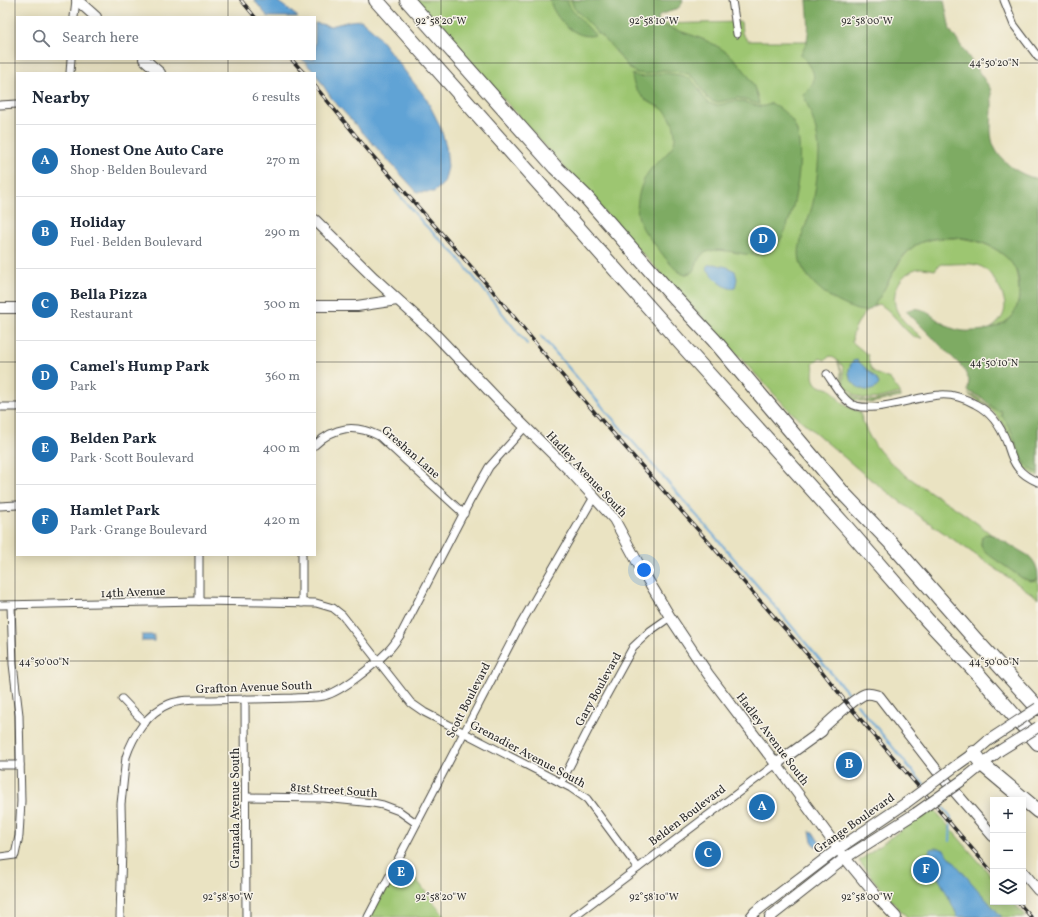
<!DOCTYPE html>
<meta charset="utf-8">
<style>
body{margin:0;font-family:Vollkorn,serif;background:#f2f2f3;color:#1f2937}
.controls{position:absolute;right:12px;bottom:12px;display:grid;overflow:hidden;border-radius:0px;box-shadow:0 2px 10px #0003}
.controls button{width:36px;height:36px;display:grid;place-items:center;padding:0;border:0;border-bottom:1px solid #e0e1e3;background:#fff;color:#1f2937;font:20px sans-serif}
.you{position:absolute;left:644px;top:570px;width:14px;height:14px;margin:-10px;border:3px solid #fff;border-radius:50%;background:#1a73e8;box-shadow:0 0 0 6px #1a73e833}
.badge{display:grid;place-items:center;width:26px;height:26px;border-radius:50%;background:#1f6fb2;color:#fff;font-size:13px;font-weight:700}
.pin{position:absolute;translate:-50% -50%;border:2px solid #fff;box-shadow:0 1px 4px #0006}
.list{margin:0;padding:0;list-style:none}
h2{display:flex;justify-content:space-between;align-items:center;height:52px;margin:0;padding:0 16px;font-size:17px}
h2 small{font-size:13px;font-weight:400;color:#747a83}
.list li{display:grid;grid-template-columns:26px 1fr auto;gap:12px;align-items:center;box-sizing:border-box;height:72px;padding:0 16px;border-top:1px solid #e0e1e3}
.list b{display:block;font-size:15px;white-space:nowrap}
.list p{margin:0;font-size:13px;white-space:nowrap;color:#747a83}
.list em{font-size:13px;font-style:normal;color:#747a83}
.icon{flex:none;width:22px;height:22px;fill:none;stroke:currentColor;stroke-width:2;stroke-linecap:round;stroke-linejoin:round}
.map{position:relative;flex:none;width:1038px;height:917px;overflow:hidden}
.search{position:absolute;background:#fff;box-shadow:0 2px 10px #0003;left:16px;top:16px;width:300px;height:44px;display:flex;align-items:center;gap:10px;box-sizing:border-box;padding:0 14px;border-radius:0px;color:#747a83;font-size:15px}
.panel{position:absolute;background:#fff;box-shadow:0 2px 10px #0003;left:16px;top:72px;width:300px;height:484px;border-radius:0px}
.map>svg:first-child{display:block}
</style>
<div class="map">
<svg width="1038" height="917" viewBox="0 0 1038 917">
<rect width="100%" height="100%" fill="#f7f3e8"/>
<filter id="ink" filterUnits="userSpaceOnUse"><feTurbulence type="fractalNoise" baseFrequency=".025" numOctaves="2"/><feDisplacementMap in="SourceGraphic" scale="8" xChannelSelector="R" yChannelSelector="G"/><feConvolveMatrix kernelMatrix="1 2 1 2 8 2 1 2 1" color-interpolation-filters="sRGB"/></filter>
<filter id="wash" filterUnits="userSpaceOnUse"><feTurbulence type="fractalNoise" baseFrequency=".012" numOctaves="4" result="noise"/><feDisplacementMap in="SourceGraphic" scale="16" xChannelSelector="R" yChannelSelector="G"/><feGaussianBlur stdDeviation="0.9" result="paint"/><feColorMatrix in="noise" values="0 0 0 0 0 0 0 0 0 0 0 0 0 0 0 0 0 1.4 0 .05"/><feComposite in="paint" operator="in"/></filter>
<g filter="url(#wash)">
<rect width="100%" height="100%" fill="#eae3c2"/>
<!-- green -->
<g fill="#9dc671" stroke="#64784e" fill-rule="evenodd">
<path d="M415,0H582L645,52L661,25L660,24L741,22L742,33L748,41H813L988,151L1023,181L1038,182V476C1012,466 1016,444 1003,424C997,414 988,406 979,401C975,398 971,397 968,394L978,398L989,406L1031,354L1030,228H877L855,309L863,310L869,309C860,318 852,329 852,342L868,355L869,364L872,370L877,374L890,379L900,393C882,397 861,406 848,388C846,387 845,385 844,384C843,381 844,377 844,374C844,364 838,360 830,356L825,360L819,358L813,364C815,370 811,375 815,382C819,389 826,386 831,390C834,392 837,397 839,400C845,406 852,409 860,412C871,462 922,485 960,511C973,520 985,529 997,539L989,534L982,537L981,546L984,551L1022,578C1028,580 1033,582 1038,579V598L918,515L865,475L790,411L622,232ZM800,259L834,299C820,290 803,276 800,259ZM853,361L876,378L879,384L850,379L849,369Z"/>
<path d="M953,238C974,238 997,246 1011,262C1016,268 1017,275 1018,282C1022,306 1014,322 990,329C1011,315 1007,299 995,281C991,275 988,270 982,267C969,261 954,265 941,264L938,266L935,270C930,269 925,268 920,268C901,271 889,293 897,311C902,322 914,330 922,338H916C902,330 891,308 878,304L873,306C887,289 900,251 919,243C929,239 942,238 953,238Z"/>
<path d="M838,362L842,372V384C860,409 875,400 900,395V397L870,403L855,400L847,394L840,384L841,372Z"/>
<path d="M932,807L993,878V902H1013L1026,917H907L884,893L859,861Z"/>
<path d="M399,857L445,917H368Z"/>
</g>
<!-- forest -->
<g fill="#7eab63" stroke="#546b47">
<path d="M550,0H567L571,9L595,35C576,41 553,17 550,0Z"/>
<path d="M571,0H683C681,12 668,10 659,16L658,19L659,24C691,36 722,40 744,70C752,80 757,92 759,104L738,98L719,102H713L707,98L696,80L688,74L682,72L663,70L645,74L636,73L628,67L613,48L574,8Z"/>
<path d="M807,0H944L950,30L990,88C998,120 978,140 1010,166C1018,172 1028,177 1038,179V473C1020,465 1019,449 1012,433C1009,426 1005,420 1000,414L1002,413L1000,410L998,412L982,398L968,391L969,380L963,368L906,311C923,303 931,317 944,324C953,330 963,332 974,331C1001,330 1021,318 1019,288C1019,281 1018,273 1014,267C1005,251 980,239 962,238C948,237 928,237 916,245C896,257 890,283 877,301C875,304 872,308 869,310C862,313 851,308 845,305C829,298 814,286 805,272C790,251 808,225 813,203C816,187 818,170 819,154C819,133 811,113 803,94C821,83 814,66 800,55C812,40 808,18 807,0Z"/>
<path d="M663,73C681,75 690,74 700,91C702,95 705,101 709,103C719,109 728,100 739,101C751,102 760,111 771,103C780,108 790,115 795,126C807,150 794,234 772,250C753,264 721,242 703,254C697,258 697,267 692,272L685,275C674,271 664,256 657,247C650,239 642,230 639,219C634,205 641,181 650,170C658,160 676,150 675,136C675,127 671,117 665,111C661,107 656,106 651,103C641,98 632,86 632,74C643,80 652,74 663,73Z"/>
<path d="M985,534L993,535L1029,556C1036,563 1038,569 1038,579L1031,581L1022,578L989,555L982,548L981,543L982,537Z"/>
</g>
<!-- water -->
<g fill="#61a3d5" stroke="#466780">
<path d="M254,0H276L298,17H268Z"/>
<path d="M361,20L374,31L414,83L426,98L440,126L446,146L448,167L444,183L434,192H417L332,99L315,73L302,59H315V23L331,26L350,21Z"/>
<path d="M714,264L727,267L735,271L737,279L735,288C725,291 713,276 707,269L706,267L708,265Z"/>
<path d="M857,360L876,378L879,384C869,401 838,380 853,361Z"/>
<rect x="142" y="635" width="12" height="6"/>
<path d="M810,831L813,832L820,843L816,847L812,841Z"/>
<path d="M935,848H939L944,850C963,873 982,895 1002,917H958C950,901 939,873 925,863L924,859L928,856L930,849Z"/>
</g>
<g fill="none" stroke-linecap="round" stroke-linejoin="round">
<!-- stream -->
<g stroke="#61a3d5" stroke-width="2">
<path d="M395,190L424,224L456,255L527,344"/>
<path d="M541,336L756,584L853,699"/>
<path d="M857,704L924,785"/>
<path d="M939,802L951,817L950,841"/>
</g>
</g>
</g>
<g filter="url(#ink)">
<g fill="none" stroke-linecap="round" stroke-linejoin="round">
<defs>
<g id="street">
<path d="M732,0L737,34"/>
<path d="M1004,0L1014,25L1038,57"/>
<path d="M74,17L76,0"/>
<path d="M70,73L71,59"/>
<path d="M0,105L17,104"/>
<path d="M827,374C834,384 840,396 850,403C868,416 916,396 940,395C952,394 964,398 975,404C991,412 1001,427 1007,443C1010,452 1012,461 1018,468C1023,475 1031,479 1038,482"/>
<path d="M0,407H17"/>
<path d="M315,445C335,426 355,424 379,436L464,514"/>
<path d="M0,506L17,505"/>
<path d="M302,555V603"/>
<path d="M199,601V555"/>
<path d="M0,605L199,601L316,603L333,608L342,615L411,703L424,712L571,788L587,799L638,868"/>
<path d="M122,699L145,723"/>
<path d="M245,699L246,917"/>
<path d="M0,765H20"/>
<path d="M561,783L600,707L633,647L650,631L670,617"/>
<path d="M246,797L324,798L373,803L383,805L399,811L416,823"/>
<path d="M0,857L15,855L19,836L21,801L19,715L13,664L11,606"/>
<path d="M120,917L122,847L121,804L126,757C133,736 148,712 169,704C182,699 198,700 211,700C239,699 266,699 293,698C303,697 314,698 324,696C343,691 374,665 388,651C393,646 397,640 401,634L471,499L489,467L525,427"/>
<path d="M368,917L519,627L594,497"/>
<path d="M573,917L776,764"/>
</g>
<g id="secondary">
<path d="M77,0L96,17"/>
<path d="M144,59L160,73"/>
<path d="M315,220L374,278L433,332L499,401L571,472L614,519L639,565L670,617L708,674L776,764L845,858L878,898L896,917"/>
<path d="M315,306H357L397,300"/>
<path d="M0,308H17"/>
<path d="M817,734C824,726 858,695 866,694C871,693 875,695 879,696L938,772L993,836"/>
<path d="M776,764L822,731"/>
<path d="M957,765L974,753L989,740"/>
<path d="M967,777L999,751"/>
<path d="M1023,872L1038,890"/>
<path d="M751,917L755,912L838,849L906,803"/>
<path d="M770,917L845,858L916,813"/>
</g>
<g id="highway">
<path d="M376,0L685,348L847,528L928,621L978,674L1038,743"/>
<path d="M407,0L555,167L586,197L671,294L714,340L843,493L890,542L975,639L1038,708"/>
<path d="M974,753L983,765L1038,811"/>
</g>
</defs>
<!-- street casing -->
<use href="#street" stroke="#484742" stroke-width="9"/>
<!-- secondary casing -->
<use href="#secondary" stroke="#484742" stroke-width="12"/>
<!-- highway casing -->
<use href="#highway" stroke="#484742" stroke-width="16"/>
<!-- street -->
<use href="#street" stroke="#fff" stroke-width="7"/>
<!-- secondary -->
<use href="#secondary" stroke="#fff" stroke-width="10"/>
<!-- highway -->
<use href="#highway" stroke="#fff" stroke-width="14"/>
<defs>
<g id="rail">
<path d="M241,0L255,17"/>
<path d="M291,59L304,73"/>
<path d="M315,86L371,154L491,289L561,374L821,670L849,706L993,873"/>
<path d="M1018,902L1031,917"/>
</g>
</defs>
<!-- rail casing -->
<use href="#rail" stroke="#2b2b2b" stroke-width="3.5"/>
<!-- rail -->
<use href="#rail" stroke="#f7f3e8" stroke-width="2" stroke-dasharray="6" stroke-linecap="butt"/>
<defs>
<g id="secondary-bridge">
<path d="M989,740L1038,708"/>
<path d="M999,751L1038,727"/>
<path d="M906,803L957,765"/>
<path d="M916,813L967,777"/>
</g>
</defs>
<!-- secondary-bridge casing -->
<use href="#secondary-bridge" stroke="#484742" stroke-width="12" stroke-linecap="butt"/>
<!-- secondary-bridge -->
<use href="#secondary-bridge" stroke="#fff" stroke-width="10"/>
</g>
</g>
<!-- ticks -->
<path fill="none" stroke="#2b2b2b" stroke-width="1" stroke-opacity="0.45" d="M15,0V917M228,0V17M441,0V917M654,0V917M867,0V917M228,59V73M0,63H1038M0,362H17M315,362H1038M228,555V917M0,661H1038"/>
<g text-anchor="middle" stroke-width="3" stroke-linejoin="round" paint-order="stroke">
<!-- street labels -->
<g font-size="12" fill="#2b2b2b" stroke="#f7f3e8">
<text transform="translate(411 452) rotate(41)" y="4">Greshan Lane</text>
<text transform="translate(587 474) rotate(47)" y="4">Hadley Avenue South</text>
<text transform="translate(133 592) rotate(-2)" y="4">14th Avenue</text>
<text transform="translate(254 687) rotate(-2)" y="4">Grafton Avenue South</text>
<text transform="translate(598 689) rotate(-61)" y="4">Gary Boulevard</text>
<text transform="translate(468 700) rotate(-63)" y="4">Scott Boulevard</text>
<text transform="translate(773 739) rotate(53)" y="4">Hadley Avenue South</text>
<text transform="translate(528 754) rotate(28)" y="4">Grenadier Avenue South</text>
<text transform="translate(334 790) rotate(4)" y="4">81st Street South</text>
<text transform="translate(235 808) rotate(-90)" y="4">Granada Avenue South</text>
<text transform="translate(687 815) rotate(-37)" y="4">Belden Boulevard</text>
<text transform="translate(854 823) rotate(-35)" y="4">Grange Boulevard</text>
</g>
</g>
<g font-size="10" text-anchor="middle" fill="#2b2b2b" stroke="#f7f3e8" stroke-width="3" stroke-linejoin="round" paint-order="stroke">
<text x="441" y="24">92°58'20"W</text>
<text x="654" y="24">92°58'10"W</text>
<text x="867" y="24">92°58'00"W</text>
<text x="994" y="66">44°50'20"N</text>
<text x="994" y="366">44°50'10"N</text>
<text x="44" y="665">44°50'00"N</text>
<text x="994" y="665">44°50'00"N</text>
<text x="228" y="900">92°58'30"W</text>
<text x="441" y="900">92°58'20"W</text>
<text x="654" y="900">92°58'10"W</text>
<text x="867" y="900">92°58'00"W</text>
</g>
</svg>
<div class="controls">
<button>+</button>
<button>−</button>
<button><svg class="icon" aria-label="layers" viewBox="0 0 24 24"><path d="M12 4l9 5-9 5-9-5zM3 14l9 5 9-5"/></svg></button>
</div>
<div class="you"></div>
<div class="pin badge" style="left:762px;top:807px">A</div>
<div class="pin badge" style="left:849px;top:765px">B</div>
<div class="pin badge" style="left:708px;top:854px">C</div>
<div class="pin badge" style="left:763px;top:240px">D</div>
<div class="pin badge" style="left:401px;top:873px">E</div>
<div class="pin badge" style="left:926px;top:870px">F</div>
<div class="search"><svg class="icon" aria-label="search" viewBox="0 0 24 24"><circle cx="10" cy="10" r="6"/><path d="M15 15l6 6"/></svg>Search here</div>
<section class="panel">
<h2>Nearby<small>6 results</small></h2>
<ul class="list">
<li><span class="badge">A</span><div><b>Honest One Auto Care</b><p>Shop · Belden Boulevard</p></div><em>270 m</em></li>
<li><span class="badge">B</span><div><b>Holiday</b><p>Fuel · Belden Boulevard</p></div><em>290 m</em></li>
<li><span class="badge">C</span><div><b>Bella Pizza</b><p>Restaurant</p></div><em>300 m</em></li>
<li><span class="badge">D</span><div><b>Camel's Hump Park</b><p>Park</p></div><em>360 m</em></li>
<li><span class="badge">E</span><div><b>Belden Park</b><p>Park · Scott Boulevard</p></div><em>400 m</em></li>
<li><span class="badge">F</span><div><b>Hamlet Park</b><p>Park · Grange Boulevard</p></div><em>420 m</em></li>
</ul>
</section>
</div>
